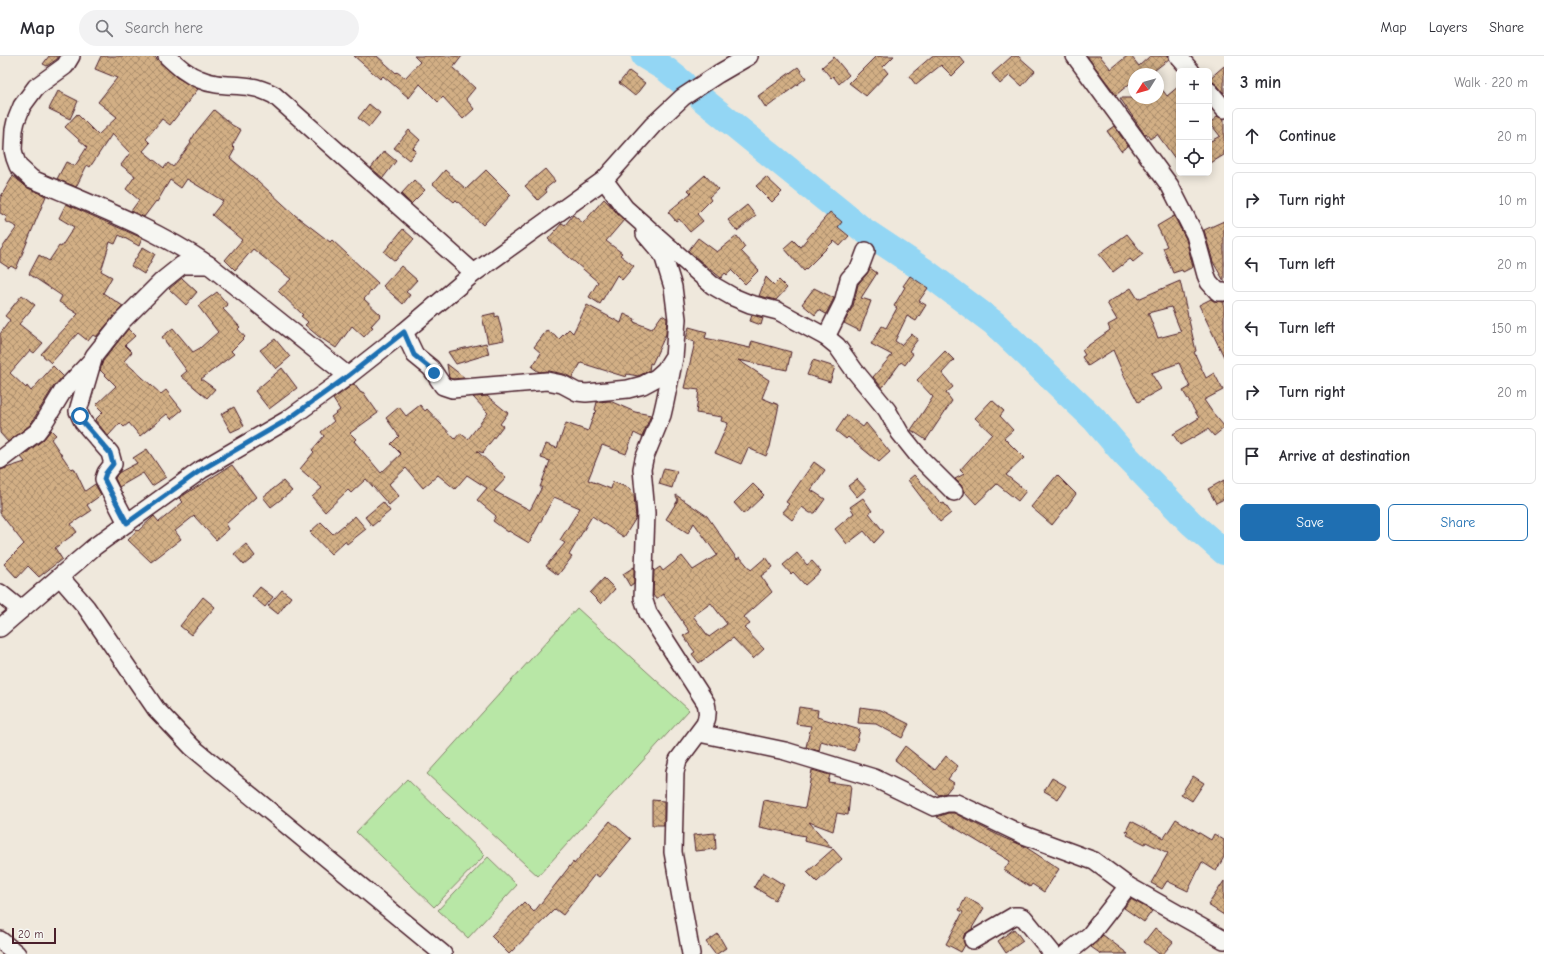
<!DOCTYPE html>
<meta charset="utf-8">
<style>
body{margin:0;font-family:"Comic Neue",sans-serif;background:#f2f2f3;color:#2b2b33}
.controls{position:absolute;right:12px;top:12px;display:grid;overflow:hidden;border-radius:6px;box-shadow:0 2px 10px #0003}
.controls button{width:36px;height:36px;display:grid;place-items:center;padding:0;border:0;border-bottom:1px solid #e1e1e2;background:#fff;color:#2b2b33;font:20px sans-serif}
.compass{position:absolute;left:1128px;top:12px;width:36px;height:36px;border-radius:50%;background:#fff;box-shadow:0 2px 10px #0003;rotate:233deg}
.scale{position:absolute;left:12px;bottom:10px;width:44px;box-sizing:border-box;padding-left:4px;border:2px solid #4a1f2b;border-top:0;font-size:11px;line-height:14px;white-space:nowrap;color:#4a1f2b;-webkit-text-stroke:3px #f6f6f2;paint-order:stroke}
.stop{position:absolute;width:12px;height:12px;margin:-9px;border:3px solid #1f6fb2;border-radius:50%;background:#fff}
.stop.end{background:#1f6fb2;border-color:#fff;box-shadow:0 1px 4px #0008}
.list{margin:0;padding:0;list-style:none}
h2{display:flex;justify-content:space-between;align-items:center;height:52px;margin:0;padding:0 16px;font-size:17px}
h2 small{font-size:13px;font-weight:400;color:#7c7c81}
.list li{display:grid;grid-template-columns:26px 1fr auto;gap:12px;align-items:center;box-sizing:border-box;height:56px;margin:0 8px 8px;padding:0 8px;border:1px solid #e1e1e2;border-radius:6px}
.list b{display:block;font-size:15px;white-space:nowrap}
.list em{font-size:13px;font-style:normal;color:#7c7c81}
.actions{display:flex;gap:8px;padding:12px 16px}
.actions a{flex:1;padding:9px 0;border:1px solid #1f6fb2;border-radius:6px;text-align:center;font-size:14px;color:#1f6fb2}
.actions .main{background:#1f6fb2;color:#fff}
.icon{flex:none;width:22px;height:22px;fill:none;stroke:currentColor;stroke-width:2;stroke-linecap:round;stroke-linejoin:round}
.map{position:relative;flex:none;width:1224px;height:898px;overflow:hidden}
header{display:flex;align-items:center;gap:24px;box-sizing:border-box;height:56px;padding:0 20px;background:#fff;border-bottom:1px solid #e1e1e2}
header strong{font-size:19px}
nav{display:flex;gap:22px;margin-inline-start:auto;font-size:14px}
.search{width:280px;height:36px;background:#f2f2f3;display:flex;align-items:center;gap:10px;box-sizing:border-box;padding:0 14px;border-radius:22px;color:#7c7c81;font-size:15px}
main{display:flex}
aside{flex:1;background:#fff}
.map>svg:first-child{display:block}
</style>
<header>
<strong>Map</strong>
<div class="search"><svg class="icon" aria-label="search" viewBox="0 0 24 24"><circle cx="10" cy="10" r="6"/><path d="M15 15l6 6"/></svg>Search here</div>
<nav><a>Map</a><a>Layers</a><a>Share</a></nav>
</header>
<main>
<div class="map">
<svg width="1224" height="898" viewBox="0 0 1224 898">
<defs>
<pattern id="building-cross-hatch" width="8" height="8" patternUnits="userSpaceOnUse"><rect width="8" height="8" fill="#d2af85"/><path d="M0 0l8 8M0 8l8-8" fill="none" stroke="#ac8e6d"/></pattern>
</defs>
<rect width="100%" height="100%" fill="#efe8dc"/>
<filter id="ink" filterUnits="userSpaceOnUse"><feTurbulence type="fractalNoise" baseFrequency=".025" numOctaves="2"/><feDisplacementMap in="SourceGraphic" scale="8" xChannelSelector="R" yChannelSelector="G"/><feConvolveMatrix kernelMatrix="1 2 1 2 8 2 1 2 1" color-interpolation-filters="sRGB"/></filter>
<g filter="url(#ink)">
<!-- green -->
<g fill="#b8e7a6" stroke="#818368">
<path d="M577,552L689,654L538,820L427,718Z"/>
<path d="M407,723L485,799L434,851L356,776Z"/>
<path d="M488,801L517,829L468,882L438,854Z"/>
</g>
<g fill="none" stroke-linecap="round" stroke-linejoin="round">
<!-- river -->
<g stroke="#93d6f4" stroke-width="26">
<path d="M644,0L667,14L683,27"/>
<path d="M702,43L862,173L922,213L994,267L1094,363L1125,399L1191,467L1224,496"/>
</g>
</g>
<!-- building -->
<g fill="url(#building-cross-hatch)" stroke="#4a1f2b" fill-rule="evenodd">
<path d="M49,0H59L57,3L47,10L43,8Z"/>
<path d="M101,0H154L176,21L198,33L170,69L162,63L146,83L150,87L143,95L164,112L168,107L173,111L191,87L190,86L196,76L214,54L232,69L241,74L232,90L235,93L230,102L258,125L295,159L330,186L332,184L378,227L364,243L381,259L371,270L373,271L364,281L352,270L336,292L318,280L305,269L308,266L301,260L303,259L278,235L291,223L253,193L235,214L225,204L242,184L212,159L223,145L187,123L181,132L170,124L157,146L156,145L144,161L131,155L139,144L126,133L135,120L121,109L130,97L112,78L90,111L87,109L76,131L57,123L66,106L75,110L87,91L65,71L77,58L98,79L117,61L98,46L117,22L95,13Z"/>
<path d="M354,0H377L396,17L397,16L405,22L420,6L414,0H462L453,12L475,32L466,43L474,53L463,63L443,41L438,46L420,28L409,42L383,20L380,23Z"/>
<path d="M876,0H894L883,11L888,17L866,40L849,27Z"/>
<path d="M932,0H959L965,7L952,20L941,9L916,29L909,20Z"/>
<path d="M1012,0H1018L1035,15L1022,30L1010,19L1000,28L992,18Z"/>
<path d="M1087,0H1100L1111,13L1127,0H1131L1139,10L1150,0H1168L1169,3L1150,18H1134V24L1116,39Z"/>
<path d="M834,1L849,19L839,28L833,20L831,22L822,11Z"/>
<path d="M1224,10V37L1217,29L1209,23Z"/>
<path d="M798,11L806,22L766,52L758,40Z"/>
<path d="M629,15L645,27L635,40L619,27Z"/>
<path d="M1158,28L1167,40L1179,30V108L1157,78L1150,83L1146,77L1145,79L1120,42H1158Z"/>
<path d="M58,35L78,45L70,63L49,53Z"/>
<path d="M369,48L380,57L369,71L358,62Z"/>
<path d="M1218,60L1224,63V99L1209,108V86L1220,80L1210,67Z"/>
<path d="M1114,70L1128,90L1121,95L1107,75Z"/>
<path d="M409,74L420,84L413,92L416,95L409,104L394,92Z"/>
<path d="M384,95L396,105L383,122L371,112Z"/>
<path d="M545,113L555,125L545,133L547,136L538,144L525,130Z"/>
<path d="M445,114L466,133L486,114L511,139L483,169L456,144L454,146L433,128Z"/>
<path d="M705,119L718,133L709,141L711,144L697,158L703,165L690,176L679,163L676,165L668,156L691,137L688,134Z"/>
<path d="M13,120L28,132L46,140L16,213L11,210L9,212L0,206V195L17,171L5,165L7,161L0,157V142Z"/>
<path d="M766,121L782,136L772,146L756,130Z"/>
<path d="M414,124L425,134L411,148L401,138Z"/>
<path d="M604,143L624,164L606,185L622,197L620,199L634,210L622,224L617,219L600,248L589,241L598,226L548,183L562,167L565,169L573,159L583,167Z"/>
<path d="M66,148L142,182L139,190L119,179L115,188L110,186L101,215L112,221L103,237L123,250L96,281L93,279L88,285L78,277L51,307L41,298L78,258L59,246L62,240L29,218L39,199L49,205L59,190L61,191L74,171L59,162Z"/>
<path d="M747,149L756,160L737,175L728,164Z"/>
<path d="M830,156L842,166L838,171L849,180L840,190L834,185L804,215L784,192L793,184L800,191Z"/>
<path d="M1174,160L1186,183L1193,211L1183,216L1182,214L1173,217L1163,192L1167,190L1157,170Z"/>
<path d="M1224,165V225L1213,206L1204,174Z"/>
<path d="M403,173L414,183L395,205L384,196Z"/>
<path d="M1127,178L1143,198L1133,206L1130,203L1113,216L1099,198Z"/>
<path d="M737,180L745,191L741,195L759,214L745,228L731,214L727,219L725,217L721,222L688,195L698,182L717,196Z"/>
<path d="M143,191L155,198L144,218L131,210Z"/>
<path d="M401,210L417,224L406,236L410,239L403,248L383,230Z"/>
<path d="M870,212L877,217L861,242L871,245L860,275L844,267L853,250L858,228L867,218Z"/>
<path d="M910,220L928,232L919,245L926,249L916,265L907,260L895,285L901,289L911,278L918,283L909,295L913,298L905,309L901,306L882,332L873,321L892,299L871,288L882,270L886,272L897,252L894,250L905,231L903,230Z"/>
<path d="M766,221L774,229L779,224L787,232L776,244L759,240Z"/>
<path d="M182,222L197,236L186,249L169,233Z"/>
<path d="M1180,225L1196,295L1194,296L1206,322L1214,317L1223,334L1204,344L1213,357L1224,370V372L1214,380L1208,373L1180,389L1173,378L1199,362L1183,335L1190,331L1179,307L1151,317L1161,333L1138,346L1125,322L1113,294L1088,310L1082,301L1085,299L1082,294L1110,274L1108,269L1117,264L1107,247L1131,232L1138,243ZM1171,251L1181,276L1158,282L1148,257Z"/>
<path d="M814,232L834,242L826,258L819,254L815,259L802,248Z"/>
<path d="M217,236L228,249L223,253L240,271L238,273L245,281L231,295L234,298L201,323L215,333L207,342L181,320L187,315L162,281L173,272L193,296L200,292L218,276L198,250Z"/>
<path d="M22,239L35,249L19,268L43,287L34,297L30,294L10,317L26,332L27,330L31,335L53,310L63,320L54,330L30,369L8,386L0,377V278L10,264L5,260Z"/>
<path d="M1211,243L1214,245L1224,246V301L1199,249Z"/>
<path d="M587,249L621,267L624,258L635,263L634,266L652,273L662,259L667,262L666,278L652,308L650,307L649,315L638,320L627,318L626,321L581,307L572,322L564,318L549,315L539,316L532,311L541,297L534,291L547,274L559,283L569,273L573,277Z"/>
<path d="M495,257V261L498,260L504,284L488,287L482,260Z"/>
<path d="M752,259L763,262L761,269L750,265Z"/>
<path d="M689,271L707,276L705,282L750,292L752,285L791,296L787,314L738,304L769,324L762,342L779,349L770,391L766,400L748,392L741,408L715,397L728,367L721,365L722,361L696,357L699,334L684,332L695,286L686,283Z"/>
<path d="M128,273L135,280L125,289L132,296L124,305L161,338L166,334L182,354L171,363L167,358L140,380L129,367L124,371L120,367L108,380L95,364L103,356L96,349L116,330L100,314L103,305Z"/>
<path d="M275,283L290,301L276,313L260,294Z"/>
<path d="M486,287L489,298L456,308L448,296Z"/>
<path d="M945,295L954,304L942,317L953,331L946,337L952,345L926,384L911,374L933,341L917,324Z"/>
<path d="M813,304L835,311L830,326L807,319Z"/>
<path d="M447,308L465,322L453,323L449,322Z"/>
<path d="M282,312L297,332L269,353L255,335Z"/>
<path d="M354,328L361,337L363,336L378,357L350,377L356,383L354,385L381,417L401,398L391,388L399,380L386,362L399,351L406,360L420,349L425,355L427,353L455,383L460,377L468,383L488,357L473,341L487,340L508,357L500,368L503,370L483,396L484,397L477,395L506,422L494,435L530,454L542,431H540L550,405L541,402L546,388L557,392L566,367L588,375L594,358L597,355L595,354L597,346L610,345L635,356L651,359L642,381L634,377L626,398L602,389L588,424L611,433L613,426L629,432L634,439L636,462L624,481L592,460L569,499L572,501L558,519L546,510L565,487L560,484L580,452L554,441L529,487L509,475L508,476L493,465L496,460L477,444L487,432L467,419L455,433L438,419L423,432L406,412L389,428L399,440L389,449L366,423L351,437L348,434L325,456L312,441L322,432L300,413L314,396L312,394L324,380L321,376L334,365L331,361L340,354L333,343Z"/>
<path d="M992,344L1004,355L1000,360L1013,374L1004,382L1024,402L1006,419L1026,435L1018,445L997,428L976,448L965,436H964L961,429L955,423L964,418L960,414L992,378L975,362Z"/>
<path d="M234,351L244,370L231,376L221,358Z"/>
<path d="M847,359L863,371L866,367L890,396L879,406L848,381L846,383L836,375Z"/>
<path d="M51,374L56,379L51,383L71,413L74,412L85,435L95,428L101,439L87,449L91,455L71,468L77,476L55,492L62,503L39,521L28,510L17,522L4,508L24,488L0,457V414L25,406L21,401L43,384Z"/>
<path d="M147,393L166,421L152,430L143,417L119,431L115,422L118,417L137,407L133,402Z"/>
<path d="M814,406L825,414L811,434L825,443L815,457H810L802,451L792,464L782,456L789,448L786,446Z"/>
<path d="M232,409L256,441L226,468L229,473L216,484L194,460L175,475L181,483L151,506L128,484L137,474L138,475L153,461L154,460L159,466L183,446L179,442Z"/>
<path d="M664,412L677,415L672,432L659,428Z"/>
<path d="M914,419L942,448L944,447L951,457L940,466L908,424Z"/>
<path d="M1057,419L1076,438L1068,449L1052,469L1031,451Z"/>
<path d="M857,423L866,433L857,441L848,430Z"/>
<path d="M1224,424V443L1216,447L1208,433Z"/>
<path d="M283,425L292,435L271,451L263,441Z"/>
<path d="M753,428L764,439L744,458L734,447Z"/>
<path d="M676,439L707,460L737,503L740,501L751,514L766,501L773,511L761,520L772,536L744,561L750,568L744,572L764,593L753,603L733,582L699,607L692,598L695,596L683,580L690,576L663,538L656,543L653,539L654,515L660,511L663,515L682,500L693,514L717,499L694,467L688,477L666,463L678,444L676,440ZM711,547L727,568L709,581L693,560Z"/>
<path d="M863,442L872,455L869,457L884,476L874,487L864,475L847,488L835,473L854,457L850,451Z"/>
<path d="M383,446L390,455L372,470L365,461Z"/>
<path d="M355,460L366,473L347,488L345,485L331,498L310,476L321,466L333,478Z"/>
<path d="M246,488L255,500L244,509L234,498Z"/>
<path d="M797,497L807,509L812,505L821,515L805,529L793,516L791,518L783,509Z"/>
<path d="M634,511V527L630,530L623,518Z"/>
<path d="M604,522L615,533L601,548L590,537Z"/>
<path d="M260,531L273,541L265,551L252,540Z"/>
<path d="M282,534L291,541L278,558L268,550Z"/>
<path d="M203,541L215,551L191,579L180,570Z"/>
<path d="M799,651L818,654L817,661L860,674L854,695L821,685L819,695L806,691L811,670L796,668Z"/>
<path d="M860,651L881,654L909,668L902,682L876,668L858,667Z"/>
<path d="M905,690L935,714L946,700L958,710L948,723L954,727L946,737L939,739L895,704Z"/>
<path d="M812,714L830,719L828,726L851,729L848,759L837,757L833,775L809,766L832,792L804,785L805,780L759,771L764,744L805,752Z"/>
<path d="M1193,720L1204,727L1192,745L1181,738Z"/>
<path d="M1052,722L1066,730L1058,743L1044,735Z"/>
<path d="M652,744L664,745V769H652Z"/>
<path d="M948,757H954L1004,782L1024,790L1059,813L1044,836L1032,828L1030,831L1004,814L1010,805L937,761Z"/>
<path d="M1176,763L1211,784L1214,778L1224,784V801L1216,815L1202,806L1188,835L1167,825L1162,833L1151,827L1168,797L1146,786L1145,788L1127,779L1129,776L1126,775L1131,765L1164,782Z"/>
<path d="M610,765L631,783L599,821L595,818L563,859L555,853L509,898L491,880L524,846L534,856L573,806L574,808Z"/>
<path d="M715,777L716,793L695,795L693,779Z"/>
<path d="M833,793L842,803L817,826L807,816Z"/>
<path d="M763,816L784,829L775,844L754,831Z"/>
<path d="M1224,825V859L1208,849Z"/>
<path d="M966,841L984,852L972,872H973L964,879L963,884L965,889L961,896L946,888L963,856L959,854Z"/>
<path d="M1131,843L1152,855L1144,866L1124,852Z"/>
<path d="M1155,872L1173,886L1163,898H1159L1144,886Z"/>
<path d="M1014,873L1023,885L1006,897L998,885Z"/>
<path d="M718,878L726,892L717,898H715L706,886Z"/>
<path d="M1103,879L1128,898H1101L1091,891Z"/>
</g>
<g fill="none" stroke-linecap="round" stroke-linejoin="round">
<defs>
<g id="street">
<path d="M71,0L65,10L36,31L22,50L16,65L14,74L13,94L15,102L18,110L32,123C93,149 154,172 209,209L348,320"/>
<path d="M167,0C177,9 186,18 199,23C217,31 232,28 251,31C259,32 266,35 274,39L474,217"/>
<path d="M1075,0L1170,130L1195,179L1206,219L1209,226L1218,236H1224"/>
<path d="M1178,0L1191,15"/>
<path d="M1209,35L1224,53"/>
<path d="M604,124L625,152L712,229L733,241L750,248L778,255L826,281L837,290L854,314L887,354L900,377L920,402L954,436"/>
<path d="M645,170V178L663,199L673,231L677,263L674,302L665,346L662,359L644,403L642,413L646,457L643,542L648,557L706,647C708,655 708,660 705,668L678,704L675,716L673,796L691,898"/>
<path d="M404,276L415,299L431,312L443,330L452,333L547,325L562,328L577,336L586,337L628,333L643,329L656,322L665,314L672,303"/>
<path d="M826,281L843,247L849,223L860,211L866,195"/>
<path d="M0,404L37,376L43,368L63,335L92,304"/>
<path d="M127,467L104,423L106,417L113,408L110,397L83,366L78,355L94,300L122,265L162,225L182,209H209"/>
<path d="M60,521L86,551L156,653L192,691L443,898"/>
<path d="M0,537L21,554"/>
<path d="M0,572L94,491L127,467L201,414L287,364L348,320L404,276L474,217L604,124L653,69L683,41L718,18L749,0"/>
<path d="M699,677L785,695L874,722L934,751L947,747H956L1021,778L1094,805L1128,830L1224,884"/>
<path d="M0,884L17,898"/>
<path d="M973,884L1014,860H1019L1024,862L1053,898"/>
<path d="M1066,898L1090,879L1128,830"/>
</g>
</defs>
<!-- street casing -->
<use href="#street" stroke="#4a1f2b" stroke-width="20"/>
<!-- street -->
<use href="#street" stroke="#f6f6f2" stroke-width="17"/>
</g>
</g>
<g fill="none" stroke-linecap="round" stroke-linejoin="round" filter="url(#ink)">
<!-- route -->
<path stroke="#1f6fb2" stroke-width="5" d="M80,360L83,366L110,397L113,408L106,417L104,423L127,467L201,414L287,364L348,320L404,276L414,299L430,312L434,317"/>
</g>
</svg>
<div class="controls">
<button>+</button>
<button>−</button>
<button><svg class="icon" aria-label="locate" viewBox="0 0 24 24"><circle cx="12" cy="12" r="6"/><path d="M12 2v4M12 18v4M2 12h4M18 12h4"/></svg></button>
</div>
<svg class="compass" viewBox="-18 -18 36 36"><path d="M0-13l5 13h-10z" fill="#e53935"/><path d="M0 13l5-13h-10z" fill="#7c7c81"/></svg>
<div class="scale">20 m</div>
<div class="stop" style="left:80px;top:360px"></div>
<div class="stop end" style="left:434px;top:317px"></div>
</div>
<aside>
<h2>3 min<small>Walk · 220 m</small></h2>
<ul class="list">
<li><svg class="icon" aria-label="ahead" viewBox="0 0 24 24"><path d="M12 20V5M6 11l6-6 6 6"/></svg><div><b>Continue</b></div><em>20 m</em></li>
<li><svg class="icon" aria-label="right" viewBox="0 0 24 24"><path d="M7 20v-9h11M14 6l5 5-5 5"/></svg><div><b>Turn right</b></div><em>10 m</em></li>
<li><svg class="icon" aria-label="left" viewBox="0 0 24 24"><path d="M17 20v-9H6M10 6l-5 5 5 5"/></svg><div><b>Turn left</b></div><em>20 m</em></li>
<li><svg class="icon" aria-label="left" viewBox="0 0 24 24"><path d="M17 20v-9H6M10 6l-5 5 5 5"/></svg><div><b>Turn left</b></div><em>150 m</em></li>
<li><svg class="icon" aria-label="right" viewBox="0 0 24 24"><path d="M7 20v-9h11M14 6l5 5-5 5"/></svg><div><b>Turn right</b></div><em>20 m</em></li>
<li><svg class="icon" aria-label="arrive" viewBox="0 0 24 24"><path d="M6 21V4h12l-3 4 3 4H6"/></svg><div><b>Arrive at destination</b></div></li>
</ul>
<div class="actions"><a class="main">Save</a><a>Share</a></div>
</aside>
</main>
